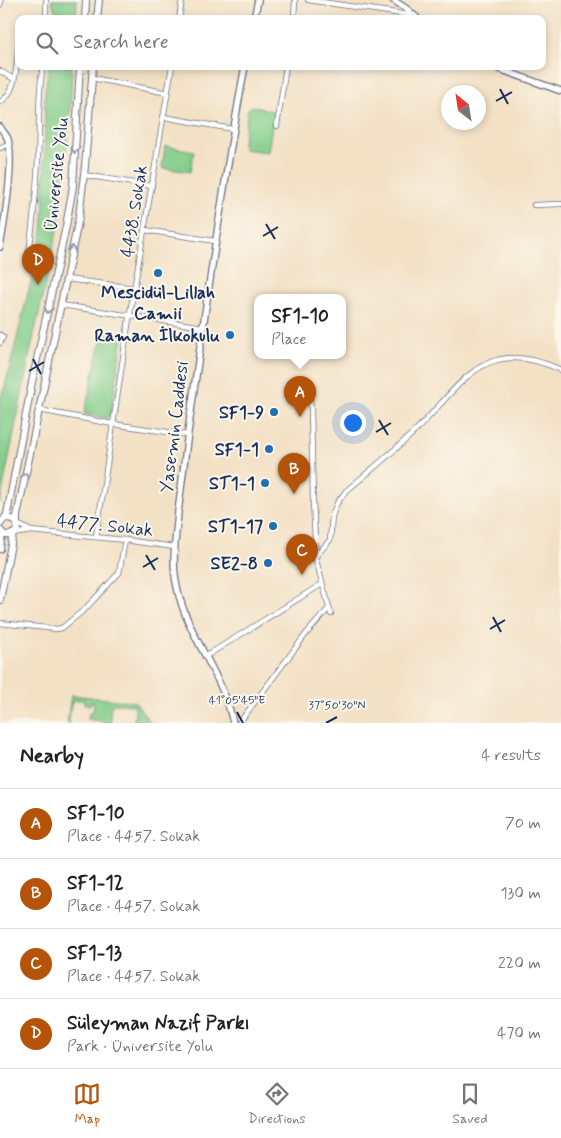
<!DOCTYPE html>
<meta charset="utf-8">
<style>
body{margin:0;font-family:Mynerve,sans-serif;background:#f2f2f2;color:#222}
.compass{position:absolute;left:441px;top:85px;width:45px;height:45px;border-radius:50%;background:#fff;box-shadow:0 2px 8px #0003;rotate:330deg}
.you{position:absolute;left:352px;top:422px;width:18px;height:18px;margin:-12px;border:4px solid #fff;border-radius:50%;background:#1a73e8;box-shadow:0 0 0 8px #1a73e833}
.badge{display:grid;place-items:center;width:32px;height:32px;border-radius:50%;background:#b45309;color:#fff;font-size:16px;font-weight:700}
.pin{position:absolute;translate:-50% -41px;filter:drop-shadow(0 1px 2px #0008)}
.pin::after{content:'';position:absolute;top:26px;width:18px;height:15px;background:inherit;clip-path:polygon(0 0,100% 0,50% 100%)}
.popup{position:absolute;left:254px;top:294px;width:92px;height:65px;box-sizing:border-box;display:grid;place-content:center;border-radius:10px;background:#fff;filter:drop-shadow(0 1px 4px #0005);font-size:16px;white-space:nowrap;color:#767676}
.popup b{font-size:19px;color:#222}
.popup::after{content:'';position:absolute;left:50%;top:100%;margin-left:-10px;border:10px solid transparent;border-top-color:#fff}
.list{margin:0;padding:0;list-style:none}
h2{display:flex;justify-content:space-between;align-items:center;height:65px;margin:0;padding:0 20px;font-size:21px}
h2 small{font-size:16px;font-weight:400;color:#767676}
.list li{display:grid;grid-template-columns:32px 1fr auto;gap:15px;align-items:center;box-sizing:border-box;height:70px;padding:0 20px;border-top:1px solid #e0e0e0}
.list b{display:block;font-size:19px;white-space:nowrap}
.list p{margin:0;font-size:16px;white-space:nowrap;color:#767676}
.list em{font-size:16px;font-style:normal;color:#767676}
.icon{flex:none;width:28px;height:28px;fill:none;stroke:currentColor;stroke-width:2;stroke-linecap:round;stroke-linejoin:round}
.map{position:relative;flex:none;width:561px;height:723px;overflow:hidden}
.search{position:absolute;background:#fff;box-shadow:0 2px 8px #0003;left:15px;right:15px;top:15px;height:55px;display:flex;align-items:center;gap:12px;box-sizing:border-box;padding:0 18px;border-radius:10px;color:#767676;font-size:19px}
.sheet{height:345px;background:#fff}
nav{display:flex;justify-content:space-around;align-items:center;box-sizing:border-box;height:70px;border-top:1px solid #e0e0e0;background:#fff;font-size:14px;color:#767676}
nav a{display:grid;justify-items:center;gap:2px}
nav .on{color:#b45309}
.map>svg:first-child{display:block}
</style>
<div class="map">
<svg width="561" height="723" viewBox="0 0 561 723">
<rect width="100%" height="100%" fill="#fbf7ec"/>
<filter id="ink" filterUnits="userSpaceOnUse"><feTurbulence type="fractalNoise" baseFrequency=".02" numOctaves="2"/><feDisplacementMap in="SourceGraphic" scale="10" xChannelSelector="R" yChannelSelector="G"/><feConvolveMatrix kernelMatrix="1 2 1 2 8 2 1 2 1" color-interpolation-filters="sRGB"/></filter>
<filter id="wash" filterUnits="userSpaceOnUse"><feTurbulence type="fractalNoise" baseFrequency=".0096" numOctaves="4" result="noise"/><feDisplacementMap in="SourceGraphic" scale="20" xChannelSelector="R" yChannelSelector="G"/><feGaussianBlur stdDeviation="1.12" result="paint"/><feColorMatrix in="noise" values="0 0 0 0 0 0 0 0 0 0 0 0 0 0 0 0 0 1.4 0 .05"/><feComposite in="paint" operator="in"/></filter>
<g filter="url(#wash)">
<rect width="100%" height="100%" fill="#f3e1c5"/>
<!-- green -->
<g fill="#84cd8a" stroke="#507e74">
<path d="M51,0H77L76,19H56L57,15Z"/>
<path d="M49,66H72L70,117L59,223L30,353L0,503V398L5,386L42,236L44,195L45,91Z"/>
<path d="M252,106L272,111L274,113L268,152L242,149L248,109Z"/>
<path d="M165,146L194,151L190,172L162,168Z"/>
<path d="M103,333L123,336L111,414L107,418L84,414Z"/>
<path d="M71,695L135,702L151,723H133L134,718H135V705L112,704L110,711L111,723L88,719L89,712H93L94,702H90V705L84,704V700H74L73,703H71L69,722L71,723H67Z"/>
</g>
</g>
<g filter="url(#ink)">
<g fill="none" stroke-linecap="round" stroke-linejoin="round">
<defs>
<g id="minor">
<path d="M46,0V19"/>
<path d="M308,0L416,16"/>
<path d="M0,5L1,0"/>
<path d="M179,19L182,0"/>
<path d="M294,19L295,0"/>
<path d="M0,71L14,79"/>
<path d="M92,78L168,93"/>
<path d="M0,102C18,93 16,61 19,43"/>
<path d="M163,117L233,129"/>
<path d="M277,126L286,66"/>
<path d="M0,148L8,144"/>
<path d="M84,175L152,186"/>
<path d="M534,205L561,204"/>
<path d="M145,230L215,241"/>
<path d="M28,262C32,227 37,193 38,158C40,127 37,97 43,66"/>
<path d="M66,279L135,288"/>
<path d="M61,305L203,327"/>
<path d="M0,335L3,337L0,343"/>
<path d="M309,393L311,409L313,502L316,560L331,614"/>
<path d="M39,410L113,424L188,435"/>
<path d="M31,531L125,540L174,547"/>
<path d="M13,534L31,531L17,524"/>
<path d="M96,537L128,325L172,66"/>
<path d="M316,556L330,540L332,516L337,503L346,491C369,472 393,452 415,431C463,384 483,334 561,370"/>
<path d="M0,623L57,629L62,628L85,609L119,573L125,540"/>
<path d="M206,656L322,584"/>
<path d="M239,723L306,634L329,608"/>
</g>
<g id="tertiary">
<path d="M393,0L407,9L418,19"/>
<path d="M254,19L258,0"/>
<path d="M491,66L561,91"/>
<path d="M0,127C2,130 5,134 7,137C16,157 4,224 0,247"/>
<path d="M233,723C223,674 187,636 177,587C171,562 176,537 178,512C182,483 185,454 189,425C206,305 223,185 245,66"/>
</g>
<g id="secondary">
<path d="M85,19L86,0"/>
<path d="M97,19L99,0"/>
<path d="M5,518L7,514L32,382L66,226L73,186L80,66"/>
<path d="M0,524L5,518C22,517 21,537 5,535L0,530"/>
<path d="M17,524V516L79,217L85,166L93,66"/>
<path d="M0,549L2,533"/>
<path d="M0,600L13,534"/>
</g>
</defs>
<!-- minor casing -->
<use href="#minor" stroke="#676d82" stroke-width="6"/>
<!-- tertiary casing -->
<use href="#tertiary" stroke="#676d82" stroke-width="8"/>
<!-- secondary casing -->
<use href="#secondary" stroke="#676d82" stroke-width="8"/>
<!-- minor -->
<use href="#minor" stroke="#fff" stroke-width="4.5"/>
<!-- tertiary -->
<use href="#tertiary" stroke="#fff" stroke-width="5.5"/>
<!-- secondary -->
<use href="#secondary" stroke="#fff" stroke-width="6"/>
</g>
<!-- one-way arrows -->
<defs><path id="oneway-chevron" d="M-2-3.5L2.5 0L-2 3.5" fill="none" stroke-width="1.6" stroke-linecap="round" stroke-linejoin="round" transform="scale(1.25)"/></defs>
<g stroke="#8d97ae">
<use href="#oneway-chevron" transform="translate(75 150) rotate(94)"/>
<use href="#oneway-chevron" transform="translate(72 249) rotate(-79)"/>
<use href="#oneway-chevron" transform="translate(48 310) rotate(102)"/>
<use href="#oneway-chevron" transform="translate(25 476) rotate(-77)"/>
</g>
</g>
<!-- ticks -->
<path fill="none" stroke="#1b2f5e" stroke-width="2" d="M500,89L508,104M496,101L512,92M266,224L275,239M263,236L278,227M33,359L41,374M29,371L44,362M379,420L388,435M376,432L391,423M146,555L155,570M143,567L158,558M493,617L501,632M490,629L505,620M237,712L243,723M326,723L337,717"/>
<!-- markers -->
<g fill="#1f6fb2" stroke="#fbf7ec" stroke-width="2">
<circle cx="158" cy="273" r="5"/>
<circle cx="230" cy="335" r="5"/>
<circle cx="274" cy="412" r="5"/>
<circle cx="269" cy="449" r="5"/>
<circle cx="265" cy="483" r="5"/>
<circle cx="273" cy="526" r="5"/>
<circle cx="268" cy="563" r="5"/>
</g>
<g text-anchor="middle" stroke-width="4" stroke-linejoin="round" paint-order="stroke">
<!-- street labels -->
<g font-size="18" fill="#1b2f5e" stroke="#fbf7ec">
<text transform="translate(56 174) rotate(-84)" y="6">Üniversite Yolu</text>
<text transform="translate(134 211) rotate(-81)" y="6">4438. Sokak</text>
<text transform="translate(174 427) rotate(-83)" y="6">Yasemin Caddesi</text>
<text transform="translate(105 525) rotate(6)" y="6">4477. Sokak</text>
</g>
<!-- poi labels -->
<g font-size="18" font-weight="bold" fill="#1b2f5e" stroke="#fbf7ec" text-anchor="end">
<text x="158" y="298" text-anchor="middle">Mescidül-Lillah<tspan x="158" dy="21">Camii</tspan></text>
<text x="220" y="341">Raman İlkokulu</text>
<text x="264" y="418">SF1-9</text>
<text x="259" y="455">SF1-1</text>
<text x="255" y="489">ST1-1</text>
<text x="263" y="532">ST1-17</text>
<text x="258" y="569">SE2-8</text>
</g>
</g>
<g font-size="12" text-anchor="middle" fill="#1b2f5e" stroke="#fbf7ec" stroke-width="4" stroke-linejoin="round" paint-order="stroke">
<text x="237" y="704">41°05'45"E</text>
<text x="337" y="709">37°50'30"N</text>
</g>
</svg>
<svg class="compass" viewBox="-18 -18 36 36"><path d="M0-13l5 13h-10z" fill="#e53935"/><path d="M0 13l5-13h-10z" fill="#767676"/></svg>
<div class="you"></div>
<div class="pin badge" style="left:300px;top:417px">A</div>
<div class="popup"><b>SF1-10</b>Place</div>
<div class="pin badge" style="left:294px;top:494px">B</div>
<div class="pin badge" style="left:302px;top:575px">C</div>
<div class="pin badge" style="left:38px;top:285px">D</div>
<div class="search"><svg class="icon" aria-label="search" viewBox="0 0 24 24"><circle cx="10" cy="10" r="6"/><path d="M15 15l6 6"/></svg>Search here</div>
</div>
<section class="sheet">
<h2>Nearby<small>4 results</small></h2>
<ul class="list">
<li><span class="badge">A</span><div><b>SF1-10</b><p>Place · 4457. Sokak</p></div><em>70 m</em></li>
<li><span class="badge">B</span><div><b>SF1-12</b><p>Place · 4457. Sokak</p></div><em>130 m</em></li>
<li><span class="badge">C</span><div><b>SF1-13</b><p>Place · 4457. Sokak</p></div><em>220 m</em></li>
<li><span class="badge">D</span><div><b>Süleyman Nazif Parkı</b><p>Park · Üniversite Yolu</p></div><em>470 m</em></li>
</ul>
</section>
<nav>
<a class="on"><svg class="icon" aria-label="map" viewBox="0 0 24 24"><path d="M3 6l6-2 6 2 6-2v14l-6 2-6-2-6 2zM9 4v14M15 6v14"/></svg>Map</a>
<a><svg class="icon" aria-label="directions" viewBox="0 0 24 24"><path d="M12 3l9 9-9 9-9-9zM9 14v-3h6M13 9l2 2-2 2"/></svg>Directions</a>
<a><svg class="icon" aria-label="saved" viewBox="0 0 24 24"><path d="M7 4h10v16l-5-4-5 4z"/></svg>Saved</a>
</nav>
